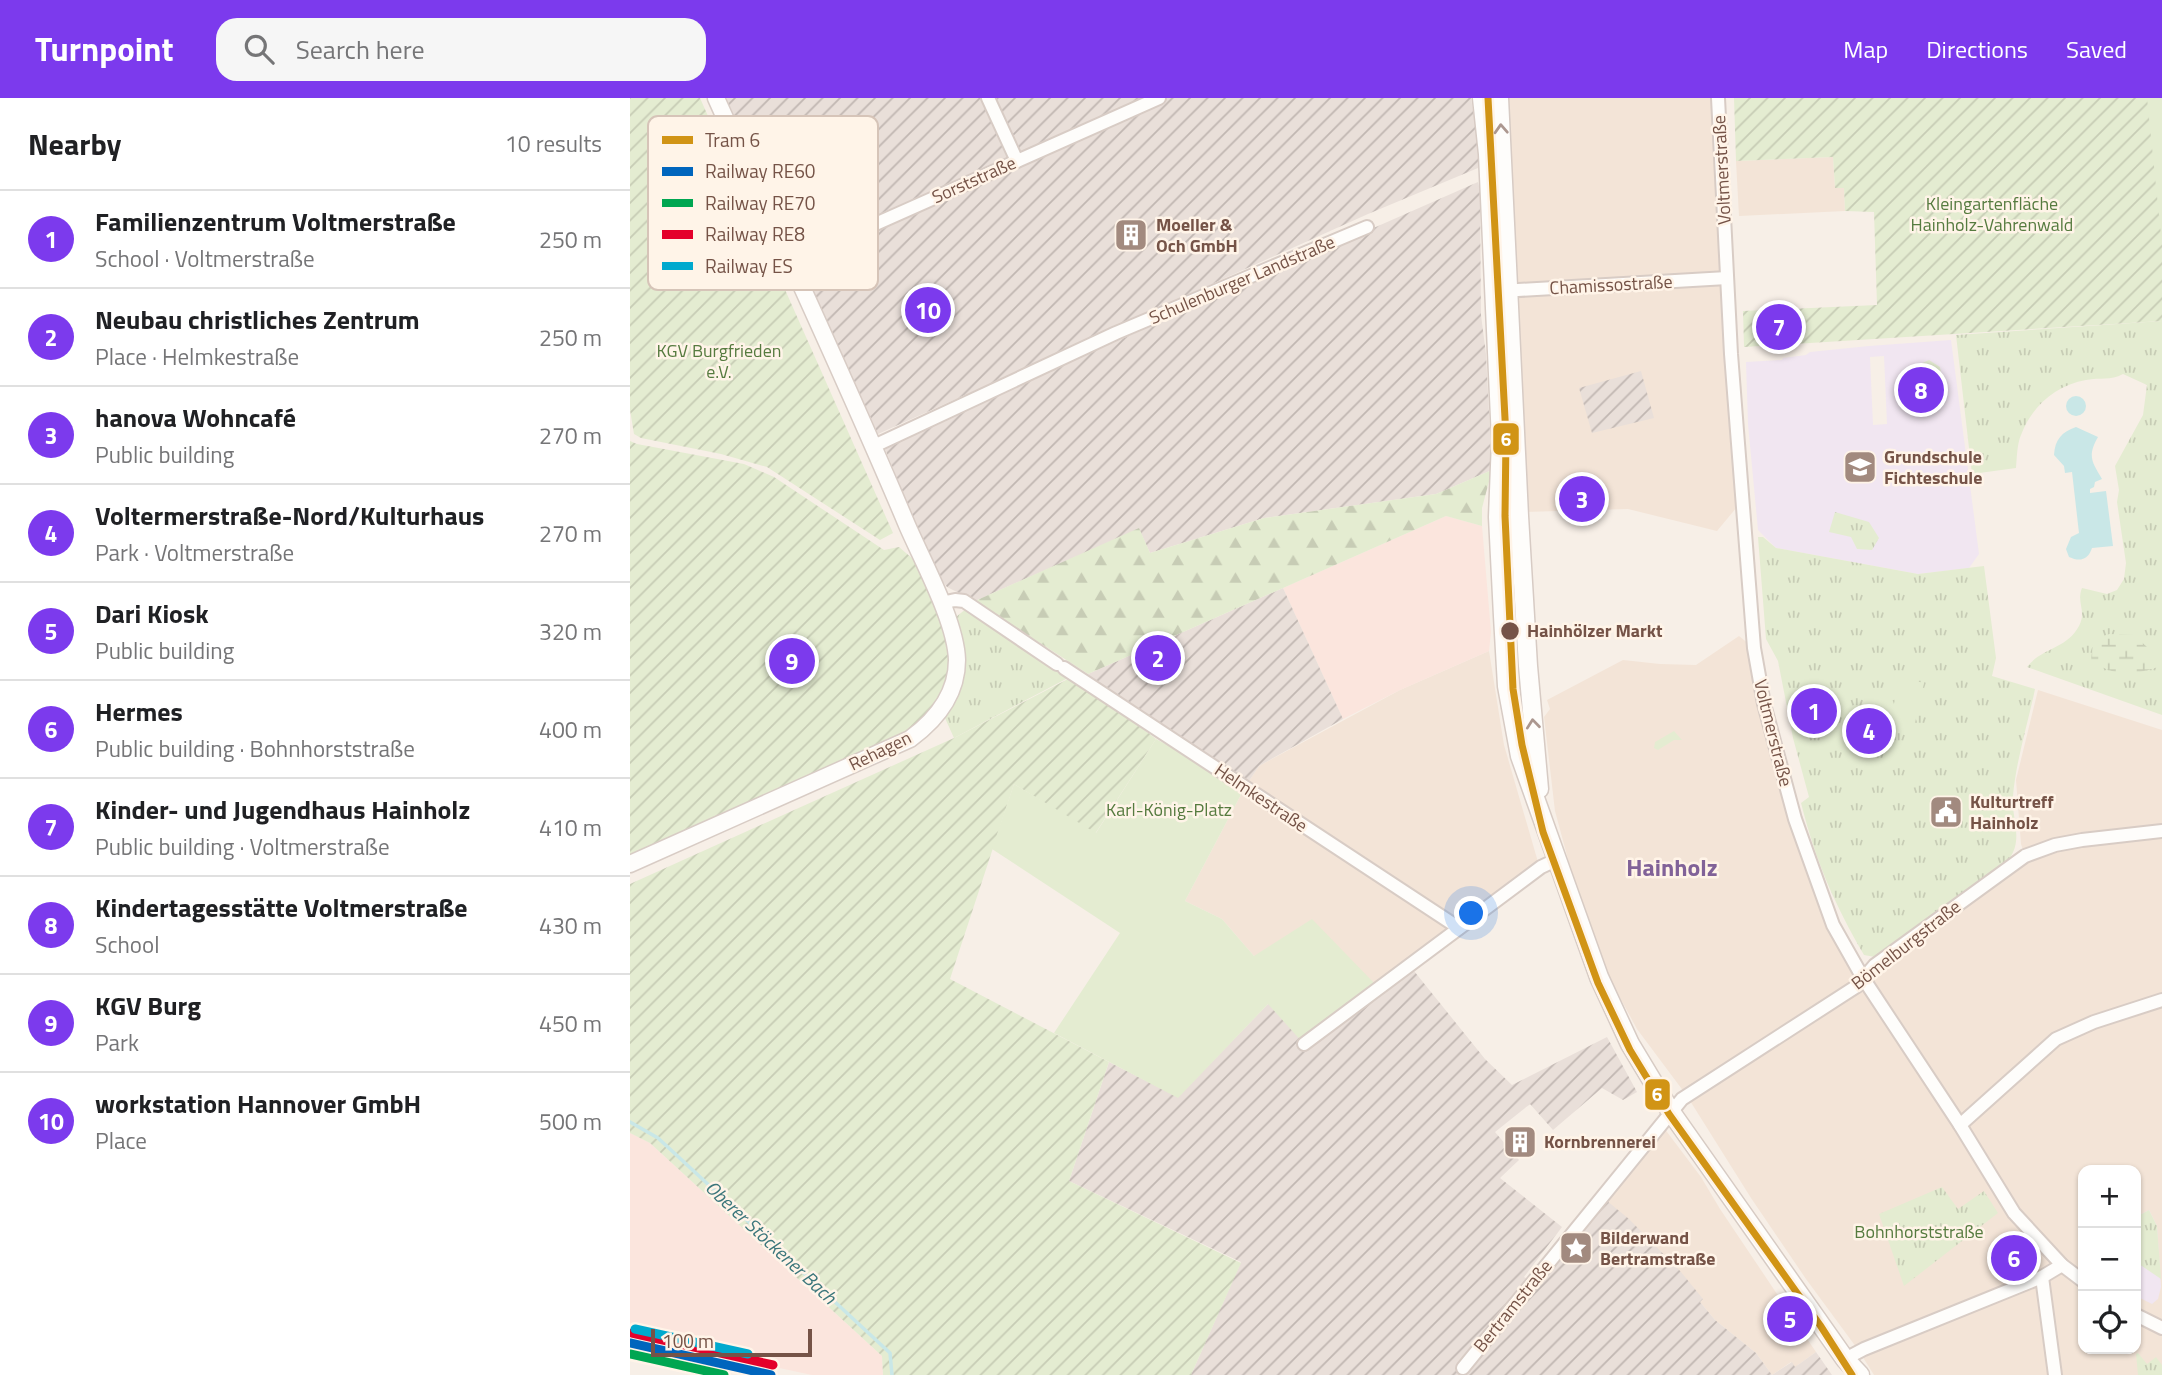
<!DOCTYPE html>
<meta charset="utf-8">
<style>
body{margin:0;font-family:"Titillium Web",sans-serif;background:#f6f6f6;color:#202124}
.controls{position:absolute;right:21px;bottom:21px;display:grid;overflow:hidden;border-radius:14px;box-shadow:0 2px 5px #0004}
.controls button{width:63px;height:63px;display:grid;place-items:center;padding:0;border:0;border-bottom:2px solid #e0e0e0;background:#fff;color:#202124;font:35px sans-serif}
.scale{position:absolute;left:21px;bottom:18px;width:161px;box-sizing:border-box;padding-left:7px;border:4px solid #755347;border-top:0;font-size:19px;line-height:24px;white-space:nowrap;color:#755347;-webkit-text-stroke:5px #fff4e8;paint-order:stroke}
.you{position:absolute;left:842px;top:816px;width:24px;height:24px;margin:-18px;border:5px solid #fff;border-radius:50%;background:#1a73e8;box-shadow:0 0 0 10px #1a73e833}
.badge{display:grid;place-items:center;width:46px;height:46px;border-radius:50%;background:#7c3aed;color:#fff;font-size:23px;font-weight:700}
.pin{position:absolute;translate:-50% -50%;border:4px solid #fff;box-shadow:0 2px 7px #0006}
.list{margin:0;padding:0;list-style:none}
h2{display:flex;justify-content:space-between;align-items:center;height:91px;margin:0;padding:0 28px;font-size:30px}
h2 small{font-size:23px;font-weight:400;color:#757577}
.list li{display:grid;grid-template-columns:46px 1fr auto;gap:21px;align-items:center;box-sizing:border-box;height:98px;padding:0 28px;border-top:2px solid #e0e0e0}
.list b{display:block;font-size:26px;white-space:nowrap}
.list p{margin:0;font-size:23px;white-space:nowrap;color:#757577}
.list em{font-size:23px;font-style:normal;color:#757577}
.icon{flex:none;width:38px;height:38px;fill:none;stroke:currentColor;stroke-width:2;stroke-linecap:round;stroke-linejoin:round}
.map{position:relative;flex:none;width:1532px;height:1277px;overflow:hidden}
header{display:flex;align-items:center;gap:42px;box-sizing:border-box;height:98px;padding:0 35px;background:#7c3aed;color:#fff}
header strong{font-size:33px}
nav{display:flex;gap:38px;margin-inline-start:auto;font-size:24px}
.search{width:490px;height:63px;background:#f6f6f6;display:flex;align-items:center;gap:18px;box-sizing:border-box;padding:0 24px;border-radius:21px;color:#757577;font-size:26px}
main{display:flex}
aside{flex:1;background:#fff}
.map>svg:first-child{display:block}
</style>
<header>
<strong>Turnpoint</strong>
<div class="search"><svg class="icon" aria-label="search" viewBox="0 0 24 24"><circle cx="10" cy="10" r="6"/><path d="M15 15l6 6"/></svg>Search here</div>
<nav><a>Map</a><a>Directions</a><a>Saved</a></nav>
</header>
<main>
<aside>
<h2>Nearby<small>10 results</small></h2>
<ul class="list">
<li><span class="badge">1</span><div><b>Familienzentrum Voltmerstraße</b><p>School · Voltmerstraße</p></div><em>250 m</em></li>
<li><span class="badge">2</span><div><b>Neubau christliches Zentrum</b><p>Place · Helmkestraße</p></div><em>250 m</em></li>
<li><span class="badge">3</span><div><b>hanova Wohncafé</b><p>Public building</p></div><em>270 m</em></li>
<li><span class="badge">4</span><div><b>Voltermerstraße-Nord/Kulturhaus</b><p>Park · Voltmerstraße</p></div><em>270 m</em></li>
<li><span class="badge">5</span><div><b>Dari Kiosk</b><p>Public building</p></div><em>320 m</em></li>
<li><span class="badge">6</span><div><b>Hermes</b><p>Public building · Bohnhorststraße</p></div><em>400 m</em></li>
<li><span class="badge">7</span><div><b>Kinder- und Jugendhaus Hainholz</b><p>Public building · Voltmerstraße</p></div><em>410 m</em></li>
<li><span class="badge">8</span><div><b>Kindertagesstätte Voltmerstraße</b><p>School</p></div><em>430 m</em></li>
<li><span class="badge">9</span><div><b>KGV Burg</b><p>Park</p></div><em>450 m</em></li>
<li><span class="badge">10</span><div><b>workstation Hannover GmbH</b><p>Place</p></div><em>500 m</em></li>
</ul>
</aside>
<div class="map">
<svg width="1532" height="1277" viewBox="0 0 1532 1277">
<defs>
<pattern id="industrial-furrows" width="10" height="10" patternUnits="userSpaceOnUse" patternTransform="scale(1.75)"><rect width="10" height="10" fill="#e9dfd9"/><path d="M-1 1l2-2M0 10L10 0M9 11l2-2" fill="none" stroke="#c1b7b2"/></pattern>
<pattern id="grass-tufts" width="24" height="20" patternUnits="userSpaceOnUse" patternTransform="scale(1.75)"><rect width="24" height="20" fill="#e4ecd1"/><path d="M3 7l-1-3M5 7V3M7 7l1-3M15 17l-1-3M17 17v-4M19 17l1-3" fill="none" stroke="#c7ccb5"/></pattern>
<pattern id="forest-firs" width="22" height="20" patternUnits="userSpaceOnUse" patternTransform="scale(1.75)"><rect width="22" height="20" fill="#e4ecd1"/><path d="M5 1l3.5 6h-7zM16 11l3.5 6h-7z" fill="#c7ccb5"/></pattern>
<pattern id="wetland-marsh" width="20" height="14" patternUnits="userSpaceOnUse" patternTransform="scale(1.75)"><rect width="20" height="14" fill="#e4ecd1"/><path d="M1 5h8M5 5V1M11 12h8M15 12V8" fill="none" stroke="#c7ccb5"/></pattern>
<pattern id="garden-furrows" width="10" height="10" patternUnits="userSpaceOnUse" patternTransform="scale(1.75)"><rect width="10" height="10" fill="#e4ecd1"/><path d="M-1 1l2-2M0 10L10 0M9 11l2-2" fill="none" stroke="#c7ccb5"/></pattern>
</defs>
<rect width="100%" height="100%" fill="#f7efe7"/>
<!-- residential -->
<g fill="#f3e4d7" fill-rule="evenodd">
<path d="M876,0H1088L1112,403L1087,433L998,411L894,414L891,265L884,196Z"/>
<path d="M1203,59L1205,89H1214L1215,113L1109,118L1106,63Z"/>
<path d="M1109,538L1124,550L1184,778L1233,880L1395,758L1391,746L1386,682L1408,592L1532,632V1277H1244L1229,1253L1176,1181L1121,1100L1057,998L1007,931L982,885L945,787L925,713L914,619L920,611L917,602L993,562L1030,566L1066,567ZM1453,1072H1506V1251H1453Z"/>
<path d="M859,553L874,647L908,764L748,889L624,858L592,821L555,803L615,689L629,668L770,592Z"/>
<path d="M1031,1026L1071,1079L1090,1111L1186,1254L1165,1269L1161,1264L1142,1277L1126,1255L1085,1222L1070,1204L1073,1201L971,1098Z"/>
</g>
<!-- commercial -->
<g fill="#fbe5dd">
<path d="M816,418L852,428L861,534L859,553L770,592L713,621L653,490Z"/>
<path d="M0,1035L20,1045L252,1258L253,1277H182L0,1238Z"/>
</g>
<!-- industrial -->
<g fill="url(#industrial-furrows)">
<path d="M96,0H841L848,43V70L738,116L248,336Z"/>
<path d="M848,84L850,92L851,217L856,256L862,372L806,396L634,420L520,455L509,431L345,503L317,489L306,475L253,346Z"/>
<path d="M1011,273L1024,320L962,335L949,290Z"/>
<path d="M653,490L713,621L629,668L615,689L483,602L458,576Z"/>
<path d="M780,868L855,961L882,987L977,939L1007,994L993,1002L972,990L923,1032L900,1006L865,1034L889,1062L870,1080L932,1129L894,1179L903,1184L971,1098L999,1121L1051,1174L1073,1201L1070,1204L1085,1222L1126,1255L1142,1277H561L611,1164L439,1083L479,964L548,999L639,905L674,945Z"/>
<path d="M1186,1254L1202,1277H1142L1162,1264L1165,1269Z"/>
</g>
<!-- education -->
<g fill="#f1e6f1" fill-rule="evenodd">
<path d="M1321,242L1349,456L1339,470L1288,476L1146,450L1128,432L1118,326L1116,264L1152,262L1153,260L1176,257L1180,254L1239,248ZM1254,258L1257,326L1243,327L1240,259Z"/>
<path d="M1519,1112L1527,1128L1531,1189L1528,1201L1522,1206L1506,1198V1119Z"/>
</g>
<!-- grass -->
<g fill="url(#grass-tufts)">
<path d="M1532,223V617L1397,569C1411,550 1437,551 1449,528C1457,513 1446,505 1452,490L1477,496L1487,492L1494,481L1496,465L1487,404L1489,392L1485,368L1513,317L1517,287L1493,276C1480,283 1471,279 1456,282C1426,287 1402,308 1391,337C1387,346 1387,359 1386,370L1342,376L1326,237Z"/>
<path d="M1299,262L1310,269L1313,288L1311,289L1293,288L1286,281L1285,273L1288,267Z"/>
<path d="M1205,414L1239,424L1249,440L1242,452L1227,451L1221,439L1199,434Z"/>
<path d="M1128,439H1133L1146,450L1288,476L1354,468L1366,560L1362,578L1405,591C1398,626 1386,662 1383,698C1381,720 1394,741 1379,761L1312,812L1245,859L1234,857C1204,805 1186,764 1171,705L1179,699L1163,640L1148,563L1136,541Z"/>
<path d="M337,510L438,580L324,640L315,620C336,581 338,562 326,519Z"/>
<path d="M1044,633L1052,642H1044L1028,652L1024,650L1025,644Z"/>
<path d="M1312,1089L1328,1111L1354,1093L1368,1115L1274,1188L1249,1116Z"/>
<path d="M1519,1112L1527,1128L1531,1181L1506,1164V1119Z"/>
<path d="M1508,1255L1517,1266L1526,1259L1532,1267V1277H1508L1506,1256Z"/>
</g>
<!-- forest -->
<path fill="url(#forest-firs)" d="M862,372L852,410V428L816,418L458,576L345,503L509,430L520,455L634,420L806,396Z"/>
<!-- wetland -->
<path fill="url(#wetland-marsh)" d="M1479,536L1504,537L1518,550L1528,569C1500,578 1487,579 1461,563L1463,545Z"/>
<!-- garden -->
<g fill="url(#garden-furrows)">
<path d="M0,0H70L263,435L250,442L137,369L91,356L11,340L4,336L0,312Z"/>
<path d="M1104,0H1532V223L1114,249L1113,213L1247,207L1244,114L1215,113L1214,90H1205L1203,59L1106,63Z"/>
<path d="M0,343L7,346L114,366L144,379L254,452L269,449L297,473L311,505L324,579L299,627L0,766Z"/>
<path d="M438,581L486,610L526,641L465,736L384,686L320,881L479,964L439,1083L611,1165L561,1277H253L252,1258L20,1045L0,1035V786L324,640Z"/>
</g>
<!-- pitch -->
<g fill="#e4ecd1">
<path d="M1517,0H1532V147Z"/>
<path d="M1270,579L1294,585L1285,625L1261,619Z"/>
<path d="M526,641L615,689L555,803L592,821L624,858L682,821L748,889L674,946L638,906L548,1000L424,935L490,835L362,751L384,686L466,735Z"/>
</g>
<!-- water -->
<g fill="#c9e7e7">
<circle cx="1446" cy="308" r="10"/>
<path d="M1446,329L1468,339C1457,358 1462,364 1472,381L1465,384L1464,389L1460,391V395L1476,393L1483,448L1462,450C1458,462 1450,464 1439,459L1436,451L1441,439L1449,435L1442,374L1435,375L1434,368L1424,357C1425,341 1432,334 1446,329Z"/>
</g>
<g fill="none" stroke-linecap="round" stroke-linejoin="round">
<!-- stream -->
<path stroke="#c9e7e7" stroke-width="3.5" d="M0,1024L28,1040L260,1255L262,1277"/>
<defs>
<g id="minor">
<path d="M358,0L387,63"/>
<path d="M1088,0L1101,256L1124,550L1134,606L1165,721L1203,827L1233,880L1330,1027L1384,1115L1432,1167L1453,1183"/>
<path d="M160,164L529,0"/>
<path d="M872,193L1097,180"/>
<path d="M244,348L486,235L737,129"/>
<path d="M311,505L325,502L334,503L427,566"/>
<path d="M434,570L829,830"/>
<path d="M674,946L911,769L926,762"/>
<path d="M1330,1027L1426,941L1464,924L1532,902"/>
<path d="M1412,1179L1425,1277"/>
<path d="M1506,1217L1532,1230"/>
<path d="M1215,1261L1234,1251L1412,1179L1432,1167"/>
<path d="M833,1270L1052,1001L1227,888L1245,867L1395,758L1425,747L1452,742L1532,733"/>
</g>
<path id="tertiary" d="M0,766L280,641C306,622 327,596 327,562C326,524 293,464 277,427C217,284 150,142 86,0"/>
<g id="secondary">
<path d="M852,0L858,56L871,342L868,419L873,518L877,588L890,658L969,879L1000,946L1041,1014L1215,1261L1230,1277"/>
<path d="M869,0L889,418L898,568L909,691"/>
</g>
</defs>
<!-- minor casing -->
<use href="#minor" stroke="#d8ccc5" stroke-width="16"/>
<!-- tertiary casing -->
<use href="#tertiary" stroke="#d8ccc5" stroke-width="19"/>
<!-- secondary casing -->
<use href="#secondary" stroke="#d7cbc4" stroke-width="21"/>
<!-- minor -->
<use href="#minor" stroke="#fefdfb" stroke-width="12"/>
<!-- tertiary -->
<use href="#tertiary" stroke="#fefdfb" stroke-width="16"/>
<!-- secondary -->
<use href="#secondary" stroke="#fefdfb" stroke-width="18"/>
<defs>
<path id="rail-1" d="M0,1245L141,1277"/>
<path id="rail-2" d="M0,1256L94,1277"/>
<path id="rail-3" d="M2,1235L143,1267"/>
<path id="rail-4" d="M5,1231L118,1256"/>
</defs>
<!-- rail-1 casing -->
<use href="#rail-1" stroke="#fff4e8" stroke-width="14"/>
<!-- rail-2 casing -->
<use href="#rail-2" stroke="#fff4e8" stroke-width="14"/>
<!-- rail-3 casing -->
<use href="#rail-3" stroke="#fff4e8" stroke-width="14"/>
<!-- rail-4 casing -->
<use href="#rail-4" stroke="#fff4e8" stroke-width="14"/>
<!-- rail-1 -->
<use href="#rail-1" stroke="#0065bd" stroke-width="9"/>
<!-- rail-2 -->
<use href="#rail-2" stroke="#00a651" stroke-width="9"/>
<!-- rail-3 -->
<use href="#rail-3" stroke="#e4002b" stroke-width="9"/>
<!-- rail-4 -->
<use href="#rail-4" stroke="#00a9ce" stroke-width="9"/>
<defs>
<path id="tram-1" d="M858,0L876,339L875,418L883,591L892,647L913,734L968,885L1000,952L1039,1016L1190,1227L1222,1277"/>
</defs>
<!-- tram-1 casing -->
<use href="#tram-1" stroke="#fff4e8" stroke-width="12"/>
<!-- tram-1 -->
<use href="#tram-1" stroke="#d19415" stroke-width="7"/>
</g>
<!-- one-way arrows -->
<defs><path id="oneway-chevron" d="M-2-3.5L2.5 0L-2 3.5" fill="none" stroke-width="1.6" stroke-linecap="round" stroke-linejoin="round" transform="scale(1.75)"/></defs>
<g stroke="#ac978f">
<use href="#oneway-chevron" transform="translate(871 31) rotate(-93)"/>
<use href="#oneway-chevron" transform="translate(903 626) rotate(-96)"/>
</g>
<!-- icons -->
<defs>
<symbol id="building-square" viewBox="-11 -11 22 22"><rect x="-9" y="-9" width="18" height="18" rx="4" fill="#a28a7f" stroke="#fff4e8"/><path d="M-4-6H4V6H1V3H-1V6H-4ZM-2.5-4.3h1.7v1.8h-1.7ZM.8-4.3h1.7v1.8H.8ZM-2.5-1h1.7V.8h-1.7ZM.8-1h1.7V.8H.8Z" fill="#fff"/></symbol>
<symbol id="school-square" viewBox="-11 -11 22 22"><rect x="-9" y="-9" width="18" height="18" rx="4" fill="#a28a7f" stroke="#fff4e8"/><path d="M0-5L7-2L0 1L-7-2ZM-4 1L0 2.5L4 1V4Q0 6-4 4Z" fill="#fff"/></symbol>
<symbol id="civic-square" viewBox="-11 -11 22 22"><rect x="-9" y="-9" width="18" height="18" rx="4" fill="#a28a7f" stroke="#fff4e8"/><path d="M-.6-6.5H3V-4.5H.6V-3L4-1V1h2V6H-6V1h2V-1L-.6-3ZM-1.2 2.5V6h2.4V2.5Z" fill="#fff"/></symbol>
<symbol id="sight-square" viewBox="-11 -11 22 22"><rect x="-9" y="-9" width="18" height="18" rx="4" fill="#a28a7f" stroke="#fff4e8"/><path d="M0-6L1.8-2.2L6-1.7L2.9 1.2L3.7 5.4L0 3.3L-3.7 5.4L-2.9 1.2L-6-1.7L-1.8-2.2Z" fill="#fff"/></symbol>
</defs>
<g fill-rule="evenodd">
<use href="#building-square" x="482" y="118" width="38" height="38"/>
<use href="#school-square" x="1211" y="350" width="38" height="38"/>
<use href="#civic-square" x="1297" y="695" width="38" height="38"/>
<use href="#building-square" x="871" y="1025" width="38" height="38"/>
<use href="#sight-square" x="927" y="1131" width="38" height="38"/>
</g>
<!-- markers -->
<circle fill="#755347" stroke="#fff4e8" stroke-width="2.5" cx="880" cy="533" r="10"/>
<g text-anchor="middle" stroke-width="5" stroke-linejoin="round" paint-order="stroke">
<!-- street labels -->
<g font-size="18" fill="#755347" stroke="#fff4e8">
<text transform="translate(1092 72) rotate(-93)" y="6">Voltmerstraße</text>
<text transform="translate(344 82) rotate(-24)" y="6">Sorststraße</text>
<text transform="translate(612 182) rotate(-23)" y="6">Schulenburger Landstraße</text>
<text transform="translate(981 187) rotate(-3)" y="6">Chamissostraße</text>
<text transform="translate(1143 635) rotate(76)" y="6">Voltmerstraße</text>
<text transform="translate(250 653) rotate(-26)" y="6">Rehagen</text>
<text transform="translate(631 700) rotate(34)" y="6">Helmkestraße</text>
<text transform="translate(1276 847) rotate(-38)" y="6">Bömelburgstraße</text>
<text transform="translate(883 1208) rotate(-51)" y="6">Bertramstraße</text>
</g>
<!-- park labels -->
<g font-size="18" fill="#567b3f" stroke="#fff4e8">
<text x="1362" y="112">Kleingartenfläche<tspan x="1362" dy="21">Hainholz-Vahrenwald</tspan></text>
<text x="89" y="259">KGV Burgfrieden<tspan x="89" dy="21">e.V.</tspan></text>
<text x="539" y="718">Karl-König-Platz</text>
<text x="1289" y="1140">Bohnhorststraße</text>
</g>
<!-- poi labels -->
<g font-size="18" font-weight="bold" fill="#755347" stroke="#fff4e8" text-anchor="start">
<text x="526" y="133">Moeller &amp;<tspan x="526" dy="21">Och GmbH</tspan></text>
<text x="1254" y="365">Grundschule<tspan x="1254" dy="21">Fichteschule</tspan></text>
<text x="1340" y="710">Kulturtreff<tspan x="1340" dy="21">Hainholz</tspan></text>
<text x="914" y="1050">Kornbrennerei</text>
<text x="970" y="1146">Bilderwand<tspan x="970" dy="21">Bertramstraße</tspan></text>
</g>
<!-- stop labels -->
<g font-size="18" font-weight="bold" fill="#755347" stroke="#fff4e8" text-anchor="start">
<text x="897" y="539">Hainhölzer Markt</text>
</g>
<!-- water labels -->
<g font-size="19" font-style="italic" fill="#3b767b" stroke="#fff4e8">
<text transform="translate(141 1144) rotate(43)" y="7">Oberer Stöckener Bach</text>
</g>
<!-- district labels -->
<g font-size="24" font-weight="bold" fill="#816298" stroke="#fff4e8">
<text x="1042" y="778">Hainholz</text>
</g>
</g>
<!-- legend -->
<rect x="18" y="18" width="230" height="174" rx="10" fill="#fff4e8" stroke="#d6c4b8" stroke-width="2"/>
<rect x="32" y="38" width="31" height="8" fill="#d19415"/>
<rect x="32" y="69" width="31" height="9" fill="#0065bd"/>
<rect x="32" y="101" width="31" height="8" fill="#00a651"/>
<rect x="32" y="132" width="31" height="9" fill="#e4002b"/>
<rect x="32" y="164" width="31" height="8" fill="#00a9ce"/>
<g font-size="19" fill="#755347">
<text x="75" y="49">Tram 6</text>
<text x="75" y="80">Railway RE60</text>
<text x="75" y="112">Railway RE70</text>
<text x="75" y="143">Railway RE8</text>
<text x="75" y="175">Railway ES</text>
</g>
<g stroke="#fff4e8" stroke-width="2.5">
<rect x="862" y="324" width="28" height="34" rx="7" fill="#d19415"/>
<rect x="1014" y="980" width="27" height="33" rx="7" fill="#d19415"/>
</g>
<g font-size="19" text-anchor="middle" font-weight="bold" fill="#fff">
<text x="876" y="348">6</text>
<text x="1027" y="1003">6</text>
</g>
</svg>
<div class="controls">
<button>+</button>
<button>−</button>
<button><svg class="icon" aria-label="locate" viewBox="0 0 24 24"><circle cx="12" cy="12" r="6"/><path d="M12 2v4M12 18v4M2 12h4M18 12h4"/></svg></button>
</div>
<div class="scale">100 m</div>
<div class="you"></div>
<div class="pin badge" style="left:1184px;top:613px">1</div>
<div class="pin badge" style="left:528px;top:560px">2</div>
<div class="pin badge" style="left:952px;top:401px">3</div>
<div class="pin badge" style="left:1239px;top:633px">4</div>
<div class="pin badge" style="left:1160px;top:1221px">5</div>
<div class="pin badge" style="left:1384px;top:1160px">6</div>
<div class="pin badge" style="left:1149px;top:229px">7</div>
<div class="pin badge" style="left:1291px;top:292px">8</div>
<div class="pin badge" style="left:162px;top:563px">9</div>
<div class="pin badge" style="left:298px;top:212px">10</div>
</div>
</main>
